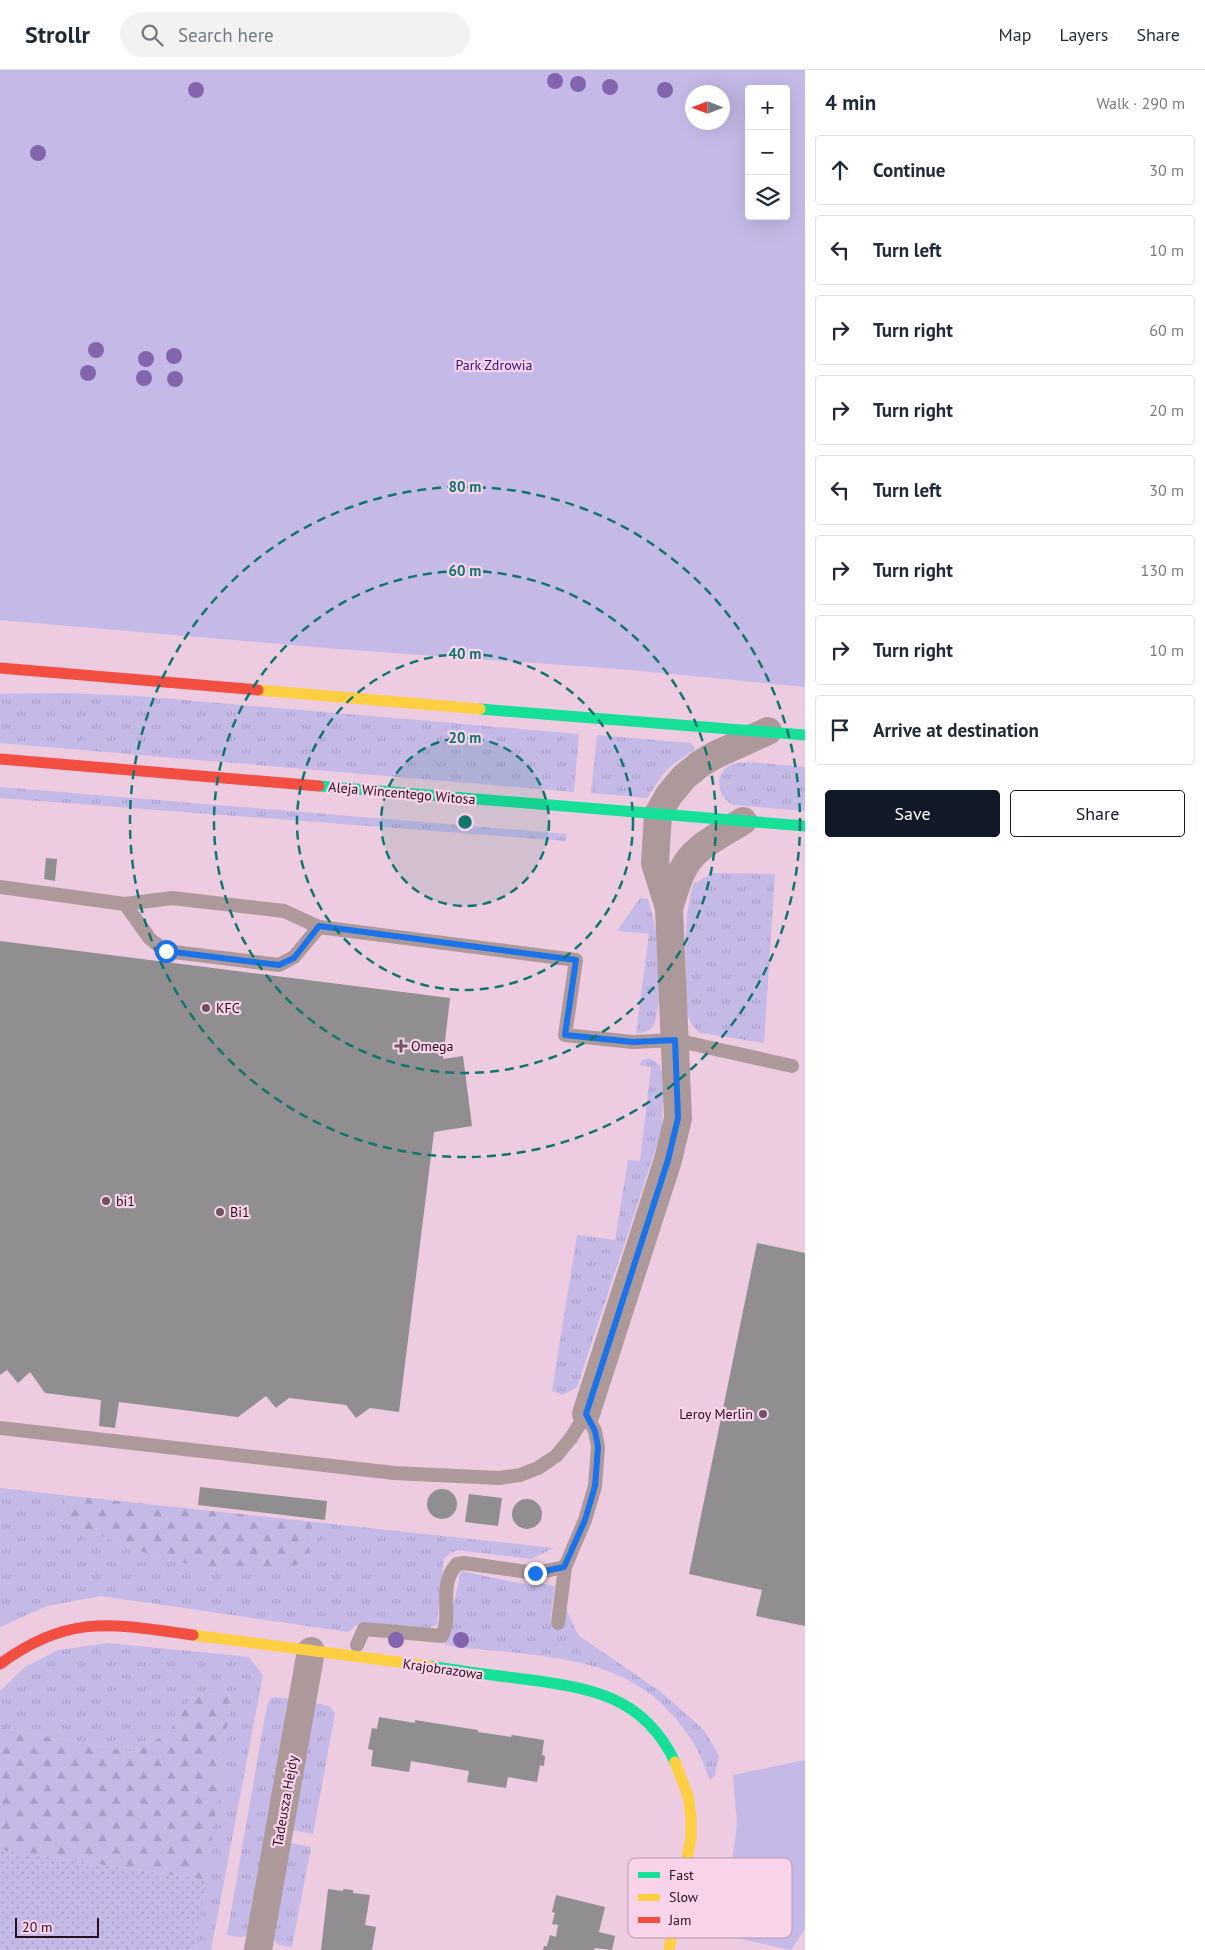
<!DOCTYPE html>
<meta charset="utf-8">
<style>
body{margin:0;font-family:"PT Sans",sans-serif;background:#f2f2f3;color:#1f2937}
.controls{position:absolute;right:15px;top:15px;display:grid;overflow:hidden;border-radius:5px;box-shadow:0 5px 20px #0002}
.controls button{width:45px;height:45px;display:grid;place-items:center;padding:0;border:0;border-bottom:1px solid #e0e1e3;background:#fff;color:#1f2937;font:25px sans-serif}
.compass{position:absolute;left:685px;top:15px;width:45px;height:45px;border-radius:50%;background:#fff;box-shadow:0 5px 20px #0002;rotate:270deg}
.scale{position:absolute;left:15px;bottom:12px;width:84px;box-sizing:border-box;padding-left:5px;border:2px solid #271120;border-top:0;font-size:14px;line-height:18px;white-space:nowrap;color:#271120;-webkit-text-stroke:4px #f9d3ea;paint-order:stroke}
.stop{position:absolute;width:15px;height:15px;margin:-11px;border:4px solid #1a73e8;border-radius:50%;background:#fff}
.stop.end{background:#1a73e8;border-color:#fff;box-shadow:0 1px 5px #0008}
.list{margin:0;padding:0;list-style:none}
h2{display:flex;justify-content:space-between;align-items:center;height:65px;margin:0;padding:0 20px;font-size:21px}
h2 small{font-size:16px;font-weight:400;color:#747a83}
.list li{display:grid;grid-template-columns:32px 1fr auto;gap:15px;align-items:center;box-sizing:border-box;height:70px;margin:0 10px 10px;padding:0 10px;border:1px solid #e0e1e3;border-radius:5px}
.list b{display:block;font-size:19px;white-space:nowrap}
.list em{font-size:16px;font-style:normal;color:#747a83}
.actions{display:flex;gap:10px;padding:15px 20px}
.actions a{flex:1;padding:11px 0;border:1px solid #111827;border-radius:5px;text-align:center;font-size:18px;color:#111827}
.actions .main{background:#111827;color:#fff}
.icon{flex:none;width:28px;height:28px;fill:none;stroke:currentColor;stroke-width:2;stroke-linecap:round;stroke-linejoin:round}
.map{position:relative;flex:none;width:805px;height:1880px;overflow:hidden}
header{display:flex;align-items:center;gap:30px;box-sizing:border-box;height:70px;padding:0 25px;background:#fff;border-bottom:1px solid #e0e1e3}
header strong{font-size:24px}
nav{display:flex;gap:28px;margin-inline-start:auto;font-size:18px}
.search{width:350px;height:45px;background:#f2f2f3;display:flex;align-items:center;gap:12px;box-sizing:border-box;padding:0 18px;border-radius:28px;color:#747a83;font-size:19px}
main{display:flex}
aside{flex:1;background:#fff}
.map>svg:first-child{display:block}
</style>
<header>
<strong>Strollr</strong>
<div class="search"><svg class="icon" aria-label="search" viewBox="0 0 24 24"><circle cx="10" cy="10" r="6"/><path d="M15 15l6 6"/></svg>Search here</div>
<nav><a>Map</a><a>Layers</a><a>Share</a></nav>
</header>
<main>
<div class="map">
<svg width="805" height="1880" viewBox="0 0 805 1880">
<defs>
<pattern id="grass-tufts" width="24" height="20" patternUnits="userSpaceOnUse" patternTransform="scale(1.25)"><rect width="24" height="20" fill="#c5b9e8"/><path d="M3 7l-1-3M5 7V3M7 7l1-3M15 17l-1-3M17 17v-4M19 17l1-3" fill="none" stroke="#a99ec7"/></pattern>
<pattern id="forest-firs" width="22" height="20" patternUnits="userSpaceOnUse" patternTransform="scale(1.25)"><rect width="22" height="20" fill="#c5b9e8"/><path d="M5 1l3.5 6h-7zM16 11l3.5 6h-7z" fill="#a99ec7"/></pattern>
<pattern id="garden-dots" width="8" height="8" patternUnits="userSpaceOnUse" patternTransform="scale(1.25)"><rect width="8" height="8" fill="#c5b9e8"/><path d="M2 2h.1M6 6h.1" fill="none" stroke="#a99ec7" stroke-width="1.8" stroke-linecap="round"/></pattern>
</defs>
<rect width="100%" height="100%" fill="#edcbe0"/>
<!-- grass -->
<g fill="url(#grass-tufts)">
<path d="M63,623L138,626L579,664L574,722L0,673V624Z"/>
<path d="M597,665L690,673L695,677L694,680L672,695L663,704L647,728L591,723Z"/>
<path d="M749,692L805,697V741L734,735C718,729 713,706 729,696C735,692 742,693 749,692Z"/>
<path d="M0,717L567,764L565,771L0,728Z"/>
<path d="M712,803L775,804L764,973L701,963C691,957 689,950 687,940C686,901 682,848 694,812H698Z"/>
<path d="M640,828L648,829C651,842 656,857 658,871C660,885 661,945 653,956C649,962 643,963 636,963L649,864L617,861Z"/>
<path d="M648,988L654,991L660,996L663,1005L662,1060L577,1317L563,1325L552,1321L577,1165L615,1170L628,1090L640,1091L651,997L640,995L641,991Z"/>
<path d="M0,1418L63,1425L68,1453L158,1488L306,1494L314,1452L554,1478L531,1489L457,1480L444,1488L437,1554L428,1559L361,1552L348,1562L101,1526L47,1536L0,1557Z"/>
<path d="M461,1501L533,1516L534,1512L555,1516L550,1553L564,1555L566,1539L578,1565L661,1622L704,1660L719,1686L715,1705L710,1710C705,1698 700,1683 693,1672C684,1659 673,1644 661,1633C604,1580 517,1586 445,1575Z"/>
<path d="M108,1573L249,1587L263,1605L211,1880H195L231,1626L195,1623L169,1662L135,1682L54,1668L0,1657V1621L25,1597L58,1580Z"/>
<path d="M277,1627L290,1629L249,1862C242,1870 236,1867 227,1865L267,1635L271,1628Z"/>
<path d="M315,1633L329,1636L335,1643L313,1764L292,1760Z"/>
<path d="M290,1773L311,1777L292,1877L279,1875L273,1870Z"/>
</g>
<!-- forest -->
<g fill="url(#forest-firs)">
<path d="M63,1425L314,1452L306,1494L231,1502L158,1488L68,1453Z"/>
<path d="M195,1623L231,1626L206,1810L0,1780V1657L54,1668L135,1682L169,1662Z"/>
</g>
<!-- park -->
<g fill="#c5b9e8" fill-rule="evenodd">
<path d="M0,0H805V617L620,599L338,579L0,550ZM749,19H786V146H749ZM722,22V52H692V22Z"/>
<path d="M805,1690V1859L791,1880L722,1865L737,1754L733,1705Z"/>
</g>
<!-- garden -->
<path fill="url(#garden-dots)" d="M0,1780L206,1810L195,1880H0Z"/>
<!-- building -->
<g fill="#908e91">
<path d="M46,788L57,789L55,811L44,809Z"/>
<path d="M0,871L450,928L443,989L463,986L472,1056L434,1062L399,1342L370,1338L356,1348L346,1335L289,1328L276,1338L266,1326L238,1347L119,1332L115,1358L99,1356L101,1330L45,1323L30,1302L18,1313L7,1300L0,1305Z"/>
<path d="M757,1173L805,1183V1556L756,1546L762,1520L689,1504Z"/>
<path d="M200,1417L327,1431L325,1450L198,1435Z"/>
<circle cx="442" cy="1434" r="15"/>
<path d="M469,1424L502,1428L498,1456L465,1452Z"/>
<circle cx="527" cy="1444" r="15"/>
<path d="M379,1647L415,1653V1650L478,1660V1662L511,1667L512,1665L544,1670L542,1685L545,1686L544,1696L540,1695L537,1712L508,1707L506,1718L467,1712L469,1701L411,1691L409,1702L371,1696L373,1680L368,1679L372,1658L377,1659Z"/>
<path d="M328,1819L343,1821V1819L353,1820V1823L370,1825L365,1855L376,1857L372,1880H321Z"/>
<path d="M556,1825L605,1837L599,1862L615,1866L612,1880L595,1878L594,1880H543L544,1876H547L550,1865L556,1867L558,1855L552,1854L555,1843L552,1842Z"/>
</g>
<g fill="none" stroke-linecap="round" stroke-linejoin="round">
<!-- lane -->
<g stroke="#ae999a" stroke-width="14">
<path d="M0,817L125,834L172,828L284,841L319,857L576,890L565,965L633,972L675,970L792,996"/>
<path d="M125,834L150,869L166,881L279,895L294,887L319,857"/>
<path d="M0,1358L394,1403L499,1408L520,1405L538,1398L556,1386L571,1368L586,1344L595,1361L598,1377L595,1416L585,1450L565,1497L558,1553"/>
<path d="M357,1575L364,1559L442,1566C453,1543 437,1516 457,1494L464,1493L535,1503L565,1497"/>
</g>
<!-- street -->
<g stroke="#ae999a" stroke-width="28">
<path d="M669,838C674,824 678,806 686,794C699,774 724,763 743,751"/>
<path d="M586,1344L668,1090L678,1048L669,838L655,793L658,744L669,725L684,707L700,694L715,685L768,661"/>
<path d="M258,1880L311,1581"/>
</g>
<!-- fast -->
<g stroke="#16e098" stroke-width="11">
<path d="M480,639L805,665"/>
<path d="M319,716L805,756"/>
<path d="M429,1596C460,1601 492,1605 523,1609C590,1618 643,1625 675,1692"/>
</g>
<!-- slow -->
<g stroke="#ffcf43" stroke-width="11">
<path d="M258,620L480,639"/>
<path d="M193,1565L429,1596"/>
<path d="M669,1880L691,1768V1747L688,1726L675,1692"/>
</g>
<!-- jam -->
<g stroke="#f24e42" stroke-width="11">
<path d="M0,598L258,620"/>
<path d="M0,689L319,716"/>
<path d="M0,1594C69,1543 113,1554 193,1565"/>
</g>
</g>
<!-- trees -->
<g fill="#8365ae">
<circle cx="555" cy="11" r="8"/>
<circle cx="578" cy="14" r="8"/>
<circle cx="610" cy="17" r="8"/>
<circle cx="196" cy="20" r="8"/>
<circle cx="665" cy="20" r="8"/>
<circle cx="38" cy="83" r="8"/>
<circle cx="96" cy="280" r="8"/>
<circle cx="174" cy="286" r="8"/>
<circle cx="146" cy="289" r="8"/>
<circle cx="88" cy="303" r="8"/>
<circle cx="144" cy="308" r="8"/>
<circle cx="175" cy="309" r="8"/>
<circle cx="396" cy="1570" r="8"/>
<circle cx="461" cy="1570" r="8"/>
</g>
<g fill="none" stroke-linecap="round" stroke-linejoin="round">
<!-- route -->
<path stroke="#1a73e8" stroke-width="6" d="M166,881L279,895L294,888L319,856L576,890L565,965L633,972L675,970L678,1048L668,1090L586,1344L595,1361L598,1377L595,1416L585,1450L564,1497L535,1503"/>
</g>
<!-- distance rings -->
<circle cx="465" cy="752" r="84" fill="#0f766e" fill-opacity=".12"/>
<g fill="none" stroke="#0f766e" stroke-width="2.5" stroke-dasharray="9 6">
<circle cx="465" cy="752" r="84"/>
<circle cx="465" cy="752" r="168"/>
<circle cx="465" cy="752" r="251"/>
<circle cx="465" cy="752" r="335"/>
</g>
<!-- markers -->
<g fill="#6c5263" stroke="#f9d3ea" stroke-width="2">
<circle cx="206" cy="938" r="5"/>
<path d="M398.5 968.5h5v5h5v5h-5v5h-5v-5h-5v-5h5z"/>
<circle cx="106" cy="1131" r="5"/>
<circle cx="220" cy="1142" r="5"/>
<circle cx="763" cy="1344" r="5"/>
</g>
<g text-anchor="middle" stroke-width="4.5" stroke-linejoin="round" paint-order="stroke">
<!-- park labels -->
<g font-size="14" fill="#2c1185" stroke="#f9d3ea">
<text x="494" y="300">Park Zdrowia</text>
</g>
<!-- street labels -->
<g font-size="14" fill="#271120" stroke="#f9d3ea">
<text transform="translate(402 723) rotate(5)" y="5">Aleja Wincentego Witosa</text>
<text transform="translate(443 1599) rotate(8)" y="5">Krajobrazowa</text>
<text transform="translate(285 1731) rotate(-80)" y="5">Tadeusza Hejdy</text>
</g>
<!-- poi labels -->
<g font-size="14" fill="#271120" stroke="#f9d3ea" text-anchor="start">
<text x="216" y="943">KFC</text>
<text x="411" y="981">Omega</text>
<text x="116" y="1136">bi1</text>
<text x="230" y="1147">Bi1</text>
<text x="753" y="1349" text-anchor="end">Leroy Merlin</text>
</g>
</g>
<!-- legend -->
<rect x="628" y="1788" width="164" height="80" rx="8" fill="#f9d3ea" stroke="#ba99ad" stroke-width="1"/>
<rect x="638" y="1802" width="22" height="6" fill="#16e098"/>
<rect x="638" y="1824" width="22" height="7" fill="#ffcf43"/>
<rect x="638" y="1847" width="22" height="6" fill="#f24e42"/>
<g font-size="14" fill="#271120">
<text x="669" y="1810">Fast</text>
<text x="669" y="1832">Slow</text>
<text x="669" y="1855">Jam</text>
</g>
<circle cx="465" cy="752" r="8" fill="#0f766e" stroke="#f9d3ea" stroke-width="2.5"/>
<g font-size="15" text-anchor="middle" font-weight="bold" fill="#0f766e" stroke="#f9d3ea" stroke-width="4.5" stroke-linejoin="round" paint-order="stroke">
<text x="465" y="422">80 m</text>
<text x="465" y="506">60 m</text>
<text x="465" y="589">40 m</text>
<text x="465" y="673">20 m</text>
</g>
</svg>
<div class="controls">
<button>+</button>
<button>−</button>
<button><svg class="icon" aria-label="layers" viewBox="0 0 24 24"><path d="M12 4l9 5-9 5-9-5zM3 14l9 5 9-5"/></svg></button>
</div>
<svg class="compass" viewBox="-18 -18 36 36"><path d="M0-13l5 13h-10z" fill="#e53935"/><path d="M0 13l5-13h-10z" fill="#747a83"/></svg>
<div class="scale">20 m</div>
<div class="stop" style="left:166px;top:881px"></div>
<div class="stop end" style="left:535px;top:1503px"></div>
</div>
<aside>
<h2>4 min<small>Walk · 290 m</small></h2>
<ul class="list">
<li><svg class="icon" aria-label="ahead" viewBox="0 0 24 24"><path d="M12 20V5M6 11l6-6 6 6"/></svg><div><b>Continue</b></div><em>30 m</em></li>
<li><svg class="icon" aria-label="left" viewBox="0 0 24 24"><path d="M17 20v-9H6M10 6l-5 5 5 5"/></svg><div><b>Turn left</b></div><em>10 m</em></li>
<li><svg class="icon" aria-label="right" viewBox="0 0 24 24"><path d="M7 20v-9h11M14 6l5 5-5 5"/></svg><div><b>Turn right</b></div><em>60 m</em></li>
<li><svg class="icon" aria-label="right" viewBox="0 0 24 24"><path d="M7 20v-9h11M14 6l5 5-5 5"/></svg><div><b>Turn right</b></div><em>20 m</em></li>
<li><svg class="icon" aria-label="left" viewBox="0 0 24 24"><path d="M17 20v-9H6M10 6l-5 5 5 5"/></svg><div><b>Turn left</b></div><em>30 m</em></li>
<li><svg class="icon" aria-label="right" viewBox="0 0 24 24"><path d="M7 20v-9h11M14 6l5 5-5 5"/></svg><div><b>Turn right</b></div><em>130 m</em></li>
<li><svg class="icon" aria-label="right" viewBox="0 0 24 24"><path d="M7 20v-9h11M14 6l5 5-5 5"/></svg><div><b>Turn right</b></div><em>10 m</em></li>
<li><svg class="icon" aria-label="arrive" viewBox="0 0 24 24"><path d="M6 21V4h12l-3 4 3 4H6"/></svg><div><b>Arrive at destination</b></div></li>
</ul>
<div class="actions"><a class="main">Save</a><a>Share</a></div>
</aside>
</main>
